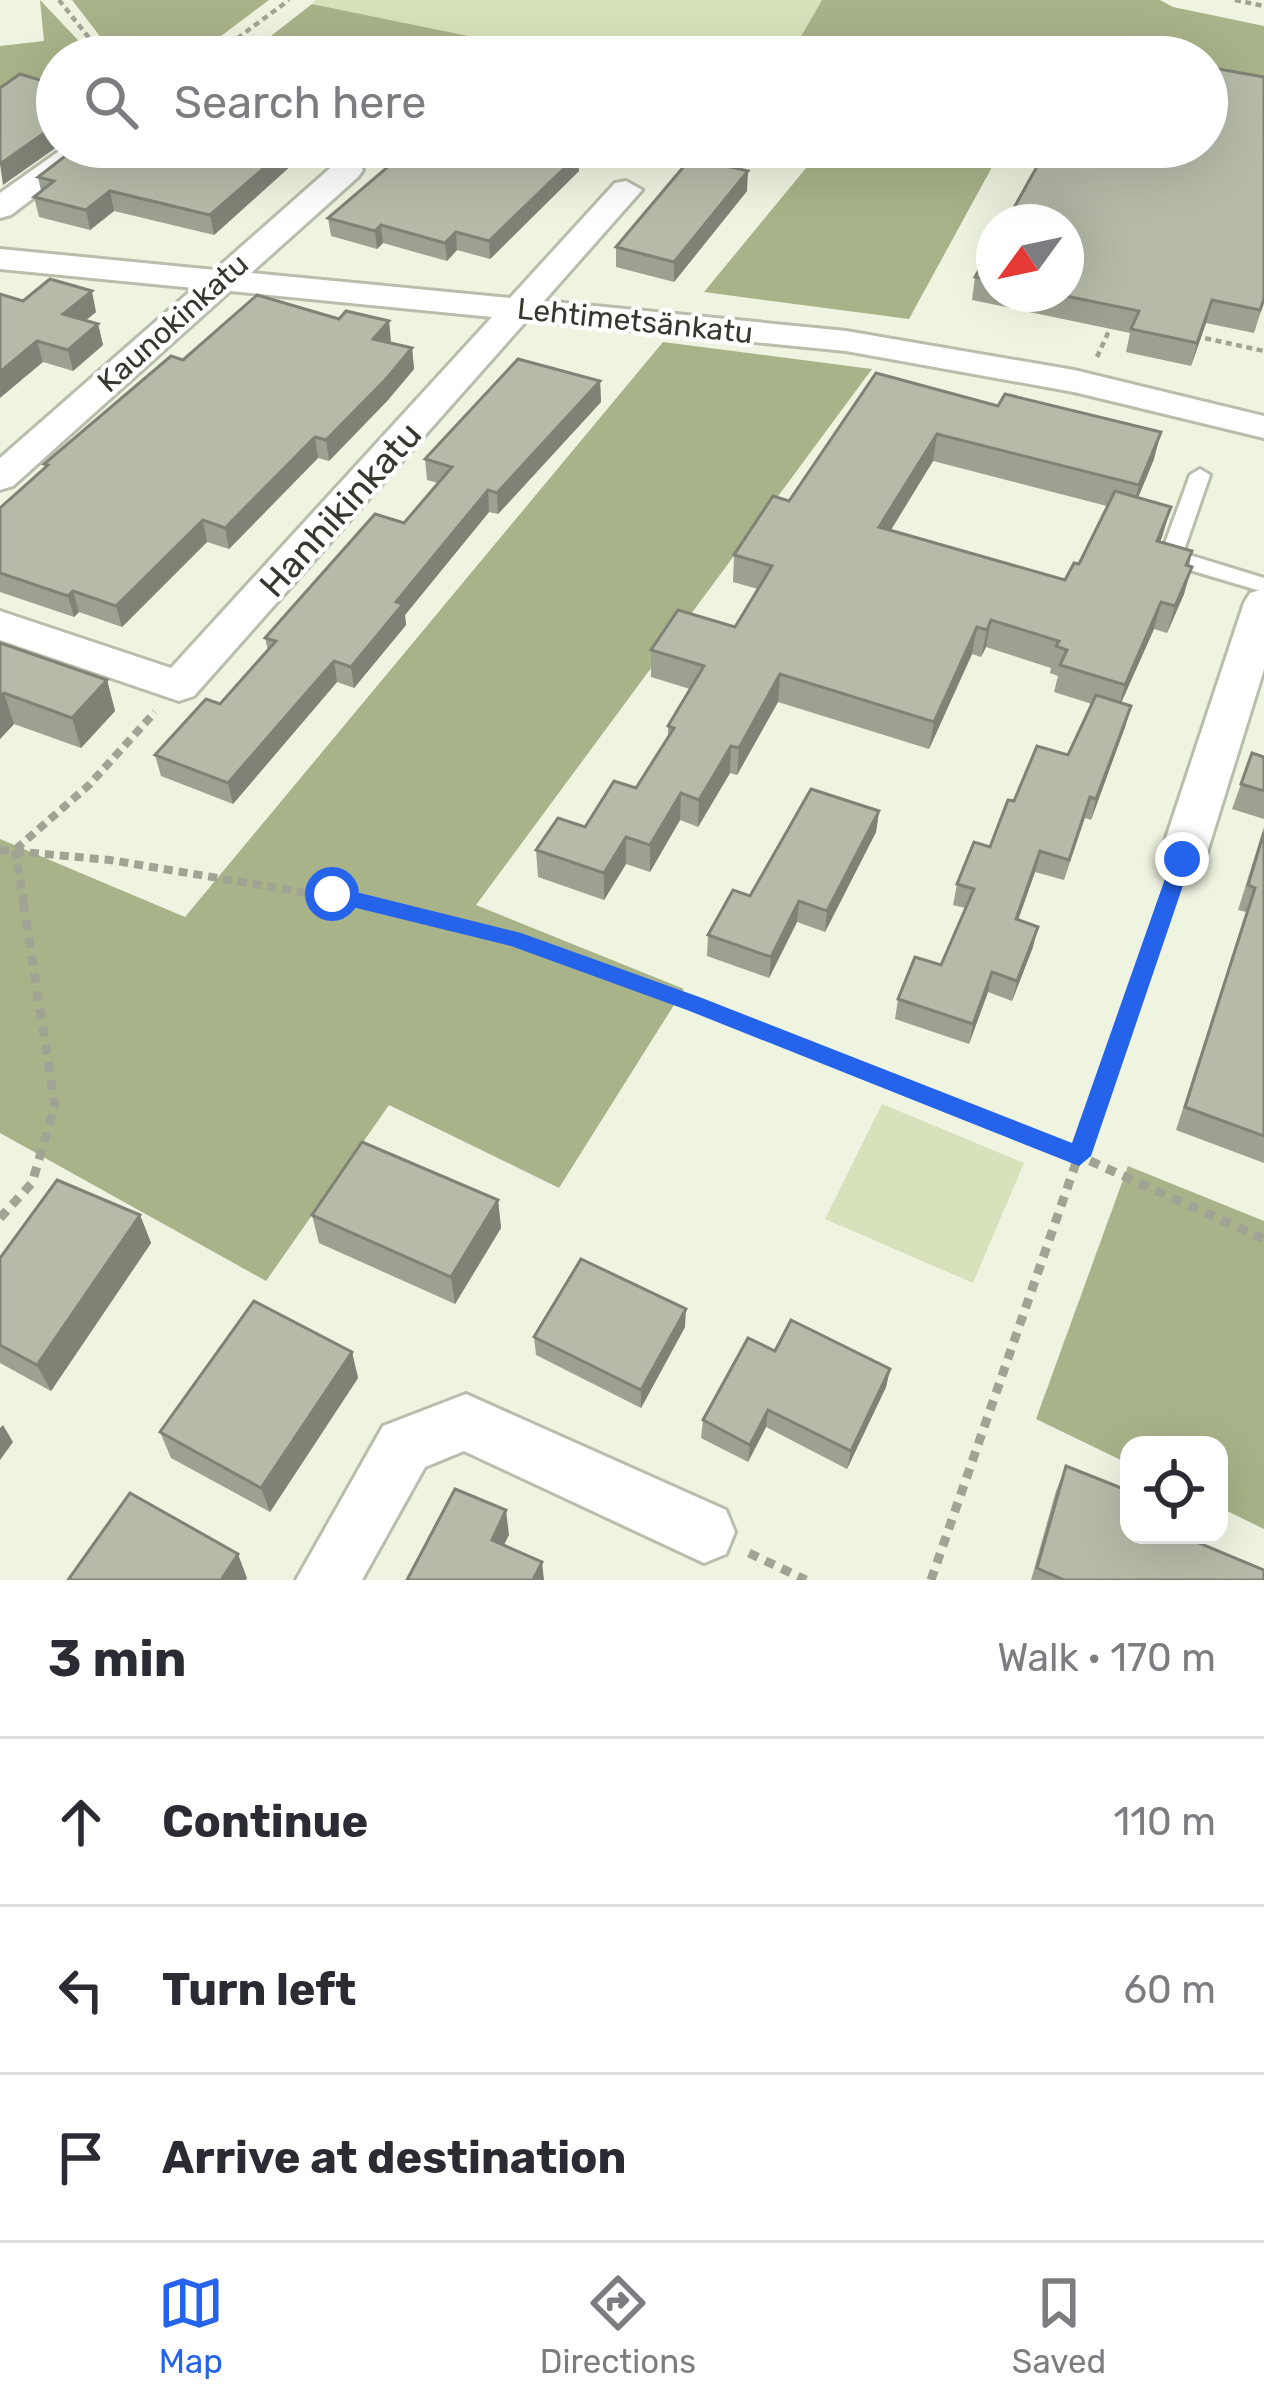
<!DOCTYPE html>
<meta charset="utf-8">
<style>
body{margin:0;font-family:Rubik,sans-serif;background:#f7f7f7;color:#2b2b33}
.controls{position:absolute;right:36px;bottom:36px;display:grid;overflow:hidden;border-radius:24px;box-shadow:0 12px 48px #0002}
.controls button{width:108px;height:108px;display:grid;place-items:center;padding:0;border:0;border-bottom:3px solid #e1e1e2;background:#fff;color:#2b2b33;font:60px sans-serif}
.compass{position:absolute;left:976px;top:204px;width:108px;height:108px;border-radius:50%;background:#fff;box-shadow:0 12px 48px #0002;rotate:237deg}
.stop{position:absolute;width:36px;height:36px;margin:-27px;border:9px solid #2563eb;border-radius:50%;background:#fff}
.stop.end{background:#2563eb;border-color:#fff;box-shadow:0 3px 12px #0008}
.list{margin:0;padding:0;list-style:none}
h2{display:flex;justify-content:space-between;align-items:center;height:156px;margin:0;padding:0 48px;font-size:51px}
h2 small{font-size:39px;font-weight:400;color:#7c7c81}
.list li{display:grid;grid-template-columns:78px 1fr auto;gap:36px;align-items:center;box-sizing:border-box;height:168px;padding:0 48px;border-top:3px solid #e1e1e2}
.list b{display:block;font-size:45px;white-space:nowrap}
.list em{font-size:39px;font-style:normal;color:#7c7c81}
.icon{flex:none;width:66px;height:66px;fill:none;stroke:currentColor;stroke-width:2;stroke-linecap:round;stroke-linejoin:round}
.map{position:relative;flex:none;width:1264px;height:1580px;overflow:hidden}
.search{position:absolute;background:#fff;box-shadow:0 12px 48px #0002;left:36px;right:36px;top:36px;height:132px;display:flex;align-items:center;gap:30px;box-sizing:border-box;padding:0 42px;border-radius:66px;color:#7c7c81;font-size:45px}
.sheet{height:660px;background:#fff}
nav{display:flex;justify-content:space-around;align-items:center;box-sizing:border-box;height:168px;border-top:3px solid #e1e1e2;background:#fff;font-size:33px;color:#7c7c81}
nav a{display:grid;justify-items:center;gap:6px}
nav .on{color:#2563eb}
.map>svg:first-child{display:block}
</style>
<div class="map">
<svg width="1264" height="1580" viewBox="0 0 1264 1580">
<rect width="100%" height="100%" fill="#eff4e1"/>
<!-- green -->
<g fill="#d7e2bc">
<path d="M316,0H822L789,57H571L312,4Z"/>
<path d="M882,1104L1024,1163L973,1283L825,1219Z"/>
</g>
<!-- forest -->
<g fill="#a8b389">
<path d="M40,0L94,57H57V82L29,77L0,97V46L44,41Z"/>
<path d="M72,0H269L193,57H116Z"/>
<path d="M822,0H1160L1173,7L1264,26V86L1207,76V57H1098L1057,50L1053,57H789Z"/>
<path d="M312,4L571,57H244Z"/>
<path d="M622,147H1003L909,319L704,292L806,168Z"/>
<path d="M663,342L872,369L476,905L684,989L559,1188L389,1105L266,1281L0,1133V839L185,917Z"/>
<path d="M1128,1166L1264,1221V1529L1219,1507V1445H1129V1464L1036,1419Z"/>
</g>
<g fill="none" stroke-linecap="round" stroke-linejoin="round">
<defs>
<path id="lane" d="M1200,469L1210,475L1183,553L1264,578V592L1163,562L1160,557L1190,475Z"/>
<g id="street">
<path d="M65,147H100L11,215L0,218V193Z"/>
<path d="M347,161L358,163L363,170L358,177L251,273L510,298L615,183L626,181L642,190L544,301L846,331L1074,370L1264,416V438L1074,392L846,351L527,320L194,696L179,701L164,696L0,640V611L171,668L492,317L230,291L13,486L0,490V458L194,288L0,269V249L215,270L336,163Z"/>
<path d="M1264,589V669L1205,859L1198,871L1182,877L1166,871L1159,859L1244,603L1250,593Z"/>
<path d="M466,1394L726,1510L735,1532L726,1554L704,1563L464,1451L425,1467L362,1580H296L383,1426Z"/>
</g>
</defs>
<!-- lane casing -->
<use href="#lane" stroke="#b8beab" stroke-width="6"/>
<!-- street casing -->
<use href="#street" stroke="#b8beab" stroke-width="6"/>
<!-- path-far2 -->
<g stroke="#a0a495" stroke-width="4.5" stroke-dasharray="6 4.5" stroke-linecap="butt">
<path d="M59,0L104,57"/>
<path d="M1235,0L1264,6"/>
<path d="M212,57L289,0"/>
<path d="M1195,336L1264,351"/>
<path d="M1097,357L1113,322"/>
</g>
<!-- path-far1 -->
<g stroke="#a0a495" stroke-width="8" stroke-dasharray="9 6" stroke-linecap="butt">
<path d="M16,849L89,785L155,712"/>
<path d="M0,850L110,860L374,904"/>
<path d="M15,850L24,904"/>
<path d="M1166,904L1171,890"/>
</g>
<!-- path -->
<g stroke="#a0a495" stroke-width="9" stroke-dasharray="10 8" stroke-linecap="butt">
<path d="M362,901L514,939L695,1004L1079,1156L1264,1239"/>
<path d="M0,1218L32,1183L55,1105L23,901"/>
<path d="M749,1553L806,1580"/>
<path d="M931,1580L1167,901"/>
</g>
<!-- lane -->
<use href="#lane" fill="#fff" fill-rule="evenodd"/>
<!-- street -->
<use href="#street" fill="#fff" fill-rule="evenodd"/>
</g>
<!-- wall -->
<g fill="#9da191" fill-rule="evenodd">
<path d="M312,147L214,235L114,211L90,230L39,217L34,197L41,191L38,177Z"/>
<path d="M579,171L490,259L457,250L447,261L383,243L377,249L331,236L328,218Z"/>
<path d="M747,191L674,282L616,267V247Z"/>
<path d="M994,244V294H1066L1264,302L1254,333L1206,323L1191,366L1126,352L1130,333L972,300L975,277Z"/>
<path d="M23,301L96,312L85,321L98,324L103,345L73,371L43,362Z"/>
<path d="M339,319L389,321L390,343L412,348L414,369L388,400L329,461L318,458L229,549L207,542L122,627L79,612L74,617L0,592V508L45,467L44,464L183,360Z"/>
<path d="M876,373L1154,459L1138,498L1163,534L1160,542L1192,551L1184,594L1167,633L1154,629L1121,703L1131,706L1125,727L1091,820L1085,818L1064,880L1035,872L1018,920L1033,947L1012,1001L988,992L969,1044L895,1019L898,999L941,965L965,908L953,905L957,884L990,847L1014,801L1068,755L1092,704L1054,692L1058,676L1050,673L1051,668L986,647L981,657L972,654L929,749L778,702L737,775L730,773L698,827L680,820L650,872L626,864L604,900L538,877L536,850L585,827L636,788L668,738V726L690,689L651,677V650L735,627L758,589L733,582L734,555L789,501ZM933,461L1107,506L1079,564L1065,580L891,530Z"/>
<path d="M600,381L601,402L498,514L489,512L405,615L406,625L354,688L337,682L233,804L161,776L155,755L220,704L268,651L265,638L404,523L438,483L427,480L425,459Z"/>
<path d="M0,643L107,680L115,711L81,748L14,724L0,739Z"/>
<path d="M1252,753L1264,757V819L1232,809Z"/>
<path d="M879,811L876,832L825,932L797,922L769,978L707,956L708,935L750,896Z"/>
<path d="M1264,827V1163L1176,1130L1246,912L1238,910Z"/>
<path d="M498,1200L501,1228L455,1304L319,1243L312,1215Z"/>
<path d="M140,1215L151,1243L51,1391L0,1363V1258Z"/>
<path d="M685,1327L641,1408L536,1355L534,1337Z"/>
<path d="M775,1351L890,1369L886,1387L847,1469L766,1427L748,1462L701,1438L703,1420Z"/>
<path d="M352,1352L358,1378L270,1512L171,1458L160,1432Z"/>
<path d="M1066,1466L1129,1535L1264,1580H1031L1056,1491Z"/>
</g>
<!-- shaded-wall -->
<g fill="#7f8376">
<path d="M57,91V114L39,104Z"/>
<path d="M57,124V147L3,185L0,164Z"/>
<path d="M288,147H312L214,235L210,215Z"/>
<path d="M579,154V171L490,259L489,241Z"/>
<path d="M748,171L747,191L674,282V262Z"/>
<path d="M110,191L114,211L90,230L86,210Z"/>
<path d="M381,225L383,243L377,249L375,231Z"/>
<path d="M456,232L457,250L447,261L445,243Z"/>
<path d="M92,291L96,312L68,335L63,314Z"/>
<path d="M1212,300L1206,323L1191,366L1197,343Z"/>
<path d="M389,321L391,341L376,360L373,339Z"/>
<path d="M98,324L103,345L73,371L68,350Z"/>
<path d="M37,341L43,362L0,398V372Z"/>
<path d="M412,348L414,369L388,400L329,461L326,440Z"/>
<path d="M600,381L601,402L498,514L497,493Z"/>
<path d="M1161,432L1154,459L1132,512L1139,485Z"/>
<path d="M937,434L933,461L876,554L879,527Z"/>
<path d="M315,437L318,458L229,549L225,528Z"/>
<path d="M488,490L489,512L405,615L406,625L354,688L351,667L396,602Z"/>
<path d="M1171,507L1163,534L1150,568L1157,541Z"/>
<path d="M203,520L207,542L122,627L116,606Z"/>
<path d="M1192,567L1184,594L1167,633L1175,606Z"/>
<path d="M73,591L79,612L74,617L68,596Z"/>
<path d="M1161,602L1154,629L1117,712L1125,685Z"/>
<path d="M991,620L986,647L981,657L987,630Z"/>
<path d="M977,627L972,654L929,749L934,722Z"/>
<path d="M334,661L337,682L233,804L228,783Z"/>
<path d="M780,674L778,702L737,775L739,748Z"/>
<path d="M107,680L115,711L81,748L72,718Z"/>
<path d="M4,693L14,724L0,739V697Z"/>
<path d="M1131,706L1125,727L1091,820L1096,799Z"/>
<path d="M731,746L730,773L698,827L699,800Z"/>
<path d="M681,793L680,820L650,872V845Z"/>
<path d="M879,811L876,832L825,932L827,911Z"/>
<path d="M626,837V864L604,900V873Z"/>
<path d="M1040,851L1035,872L1011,940L1016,919Z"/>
<path d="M799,901L797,922L769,978L771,957Z"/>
<path d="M1038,927L1033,947L1012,1001L1017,981Z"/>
<path d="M992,972L988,992L969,1044L973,1024Z"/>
<path d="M498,1200L501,1228L455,1304L451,1277Z"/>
<path d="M140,1215L151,1243L51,1391L37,1365Z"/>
<path d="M686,1309L685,1327L641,1408V1390Z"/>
<path d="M352,1352L358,1378L270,1512L261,1488Z"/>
<path d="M890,1369L886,1387L847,1469L851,1451Z"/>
<path d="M768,1410L766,1427L748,1462L750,1445Z"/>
<path d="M3,1425L13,1442L0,1460V1428Z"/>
<path d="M506,1510L509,1535L495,1563L492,1540Z"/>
<path d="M238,1554L247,1578L246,1580H221Z"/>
<path d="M542,1562L544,1580H533Z"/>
</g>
<!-- building -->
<g fill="#b6bba9" stroke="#7f8376" stroke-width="3">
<path d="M1077,43L1153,57H1069Z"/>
<path d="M1207,67L1264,77V299L1260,310L1212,300L1197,343L1131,329L1139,311L1056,294H1066V222H1006L1048,147H1207Z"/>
<path d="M20,74L57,85V91L39,104L57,109V124L0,164V88Z"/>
<path d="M77,147H288L210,215L110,191L86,210L34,197L54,181L38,177Z"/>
<path d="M411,147H481L513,155L521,147H550L579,154L489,241L456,232L445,243L381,225L375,231L328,218Z"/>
<path d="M691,158L748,171L674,262L616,247Z"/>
<path d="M994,244V281L975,277Z"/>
<path d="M50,279L92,291L63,314L98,324L68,350L37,341L0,372V294L23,301Z"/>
<path d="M257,295L339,319L346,311L389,321L373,339L412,348L386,379L326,440L315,437L225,528L203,520L116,606L73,591L68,596L0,573V508L48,465L44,464L171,356L183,360Z"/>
<path d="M518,359L600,381L497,493L488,490L396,602L403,604L351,667L334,661L228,783L155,755L206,699L220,704L276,641L265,638L375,514L404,523L452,467L425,459Z"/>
<path d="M876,373L998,406L1005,394L1161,432L1139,485L937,434L879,527L1065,580L1074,563L1079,564L1115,491L1171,507L1157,541L1192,551L1186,565L1192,567L1175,606L1161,602L1125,685L1060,665L1067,650L1056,646L1059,641L991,620L987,630L977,627L934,722L780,674L739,748L731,746L699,800L681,793L650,845L626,837L604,873L536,850L558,818L585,827L614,781L636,788L674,728L668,726L704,666L651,650L678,610L735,627L772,566L734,555L773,496L789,501Z"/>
<path d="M0,643L107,680L72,718L4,693L0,697Z"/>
<path d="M1096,695L1131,706L1096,799L1090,797L1069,860L1040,851L1016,919L1038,927L1017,981L992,972L973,1024L898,999L915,957L941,965L974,889L957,884L974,842L990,847L1008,800L1014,801L1037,746L1068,755Z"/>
<path d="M1252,753L1264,757V791L1241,784Z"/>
<path d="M811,789L879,811L827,911L799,901L771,957L708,935L733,890L750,896Z"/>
<path d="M1264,832V1136L1185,1107L1255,888L1248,885Z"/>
<path d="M362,1142L498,1200L451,1277L312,1215Z"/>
<path d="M57,1180L140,1215L37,1365L0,1345V1258Z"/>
<path d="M581,1259L686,1309L641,1390L534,1337Z"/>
<path d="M254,1301L352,1352L261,1488L160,1432Z"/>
<path d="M791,1320L890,1369L851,1451L768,1410L750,1445L703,1420L748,1338L775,1351Z"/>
<path d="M1066,1466L1129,1491V1535H1180L1264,1570V1580H1064L1037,1568Z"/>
<path d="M455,1489L506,1510L492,1540L542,1562L533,1580H407Z"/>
<path d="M130,1493L238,1554L221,1580H68Z"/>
</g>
<!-- route -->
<path fill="#2563eb" d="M1182,852L1192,859L1091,1156L1079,1166L687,1010L511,946L332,902L322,894L332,886L521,933L702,998L1072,1143L1172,859Z"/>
<g text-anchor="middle" stroke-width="9" stroke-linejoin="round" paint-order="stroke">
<!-- far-street labels -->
<g font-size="30" fill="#363830" stroke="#fff">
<text transform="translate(635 321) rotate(6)" y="10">Lehtimetsänkatu</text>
<text transform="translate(173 323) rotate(-42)" y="10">Kaunokinkatu</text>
</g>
<!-- street labels -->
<g font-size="36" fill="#363830" stroke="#fff">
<text transform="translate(340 509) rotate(-48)" y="13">Hanhikinkatu</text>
</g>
</g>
</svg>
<div class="controls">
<button><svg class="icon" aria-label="locate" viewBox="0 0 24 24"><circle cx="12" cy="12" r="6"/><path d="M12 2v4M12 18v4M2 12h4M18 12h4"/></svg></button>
</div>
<svg class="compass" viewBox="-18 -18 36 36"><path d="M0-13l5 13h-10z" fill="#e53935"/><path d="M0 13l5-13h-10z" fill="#7c7c81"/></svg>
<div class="stop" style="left:332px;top:894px"></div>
<div class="stop end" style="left:1182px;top:859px"></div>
<div class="search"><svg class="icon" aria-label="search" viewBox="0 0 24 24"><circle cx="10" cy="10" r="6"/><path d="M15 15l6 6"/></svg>Search here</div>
</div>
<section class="sheet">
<h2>3 min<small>Walk · 170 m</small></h2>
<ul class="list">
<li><svg class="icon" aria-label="ahead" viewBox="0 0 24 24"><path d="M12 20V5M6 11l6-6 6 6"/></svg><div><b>Continue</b></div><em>110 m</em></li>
<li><svg class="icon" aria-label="left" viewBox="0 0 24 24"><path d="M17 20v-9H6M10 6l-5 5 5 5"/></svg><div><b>Turn left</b></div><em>60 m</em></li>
<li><svg class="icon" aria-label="arrive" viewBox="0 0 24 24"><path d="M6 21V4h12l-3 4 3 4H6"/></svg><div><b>Arrive at destination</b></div></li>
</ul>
</section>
<nav>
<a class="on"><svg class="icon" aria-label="map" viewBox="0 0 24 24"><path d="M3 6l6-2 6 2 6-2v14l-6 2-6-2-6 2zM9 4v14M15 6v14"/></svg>Map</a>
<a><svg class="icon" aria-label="directions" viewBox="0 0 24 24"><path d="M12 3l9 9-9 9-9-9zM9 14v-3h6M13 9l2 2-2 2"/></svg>Directions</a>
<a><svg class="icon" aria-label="saved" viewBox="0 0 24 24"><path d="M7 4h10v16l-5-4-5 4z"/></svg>Saved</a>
</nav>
